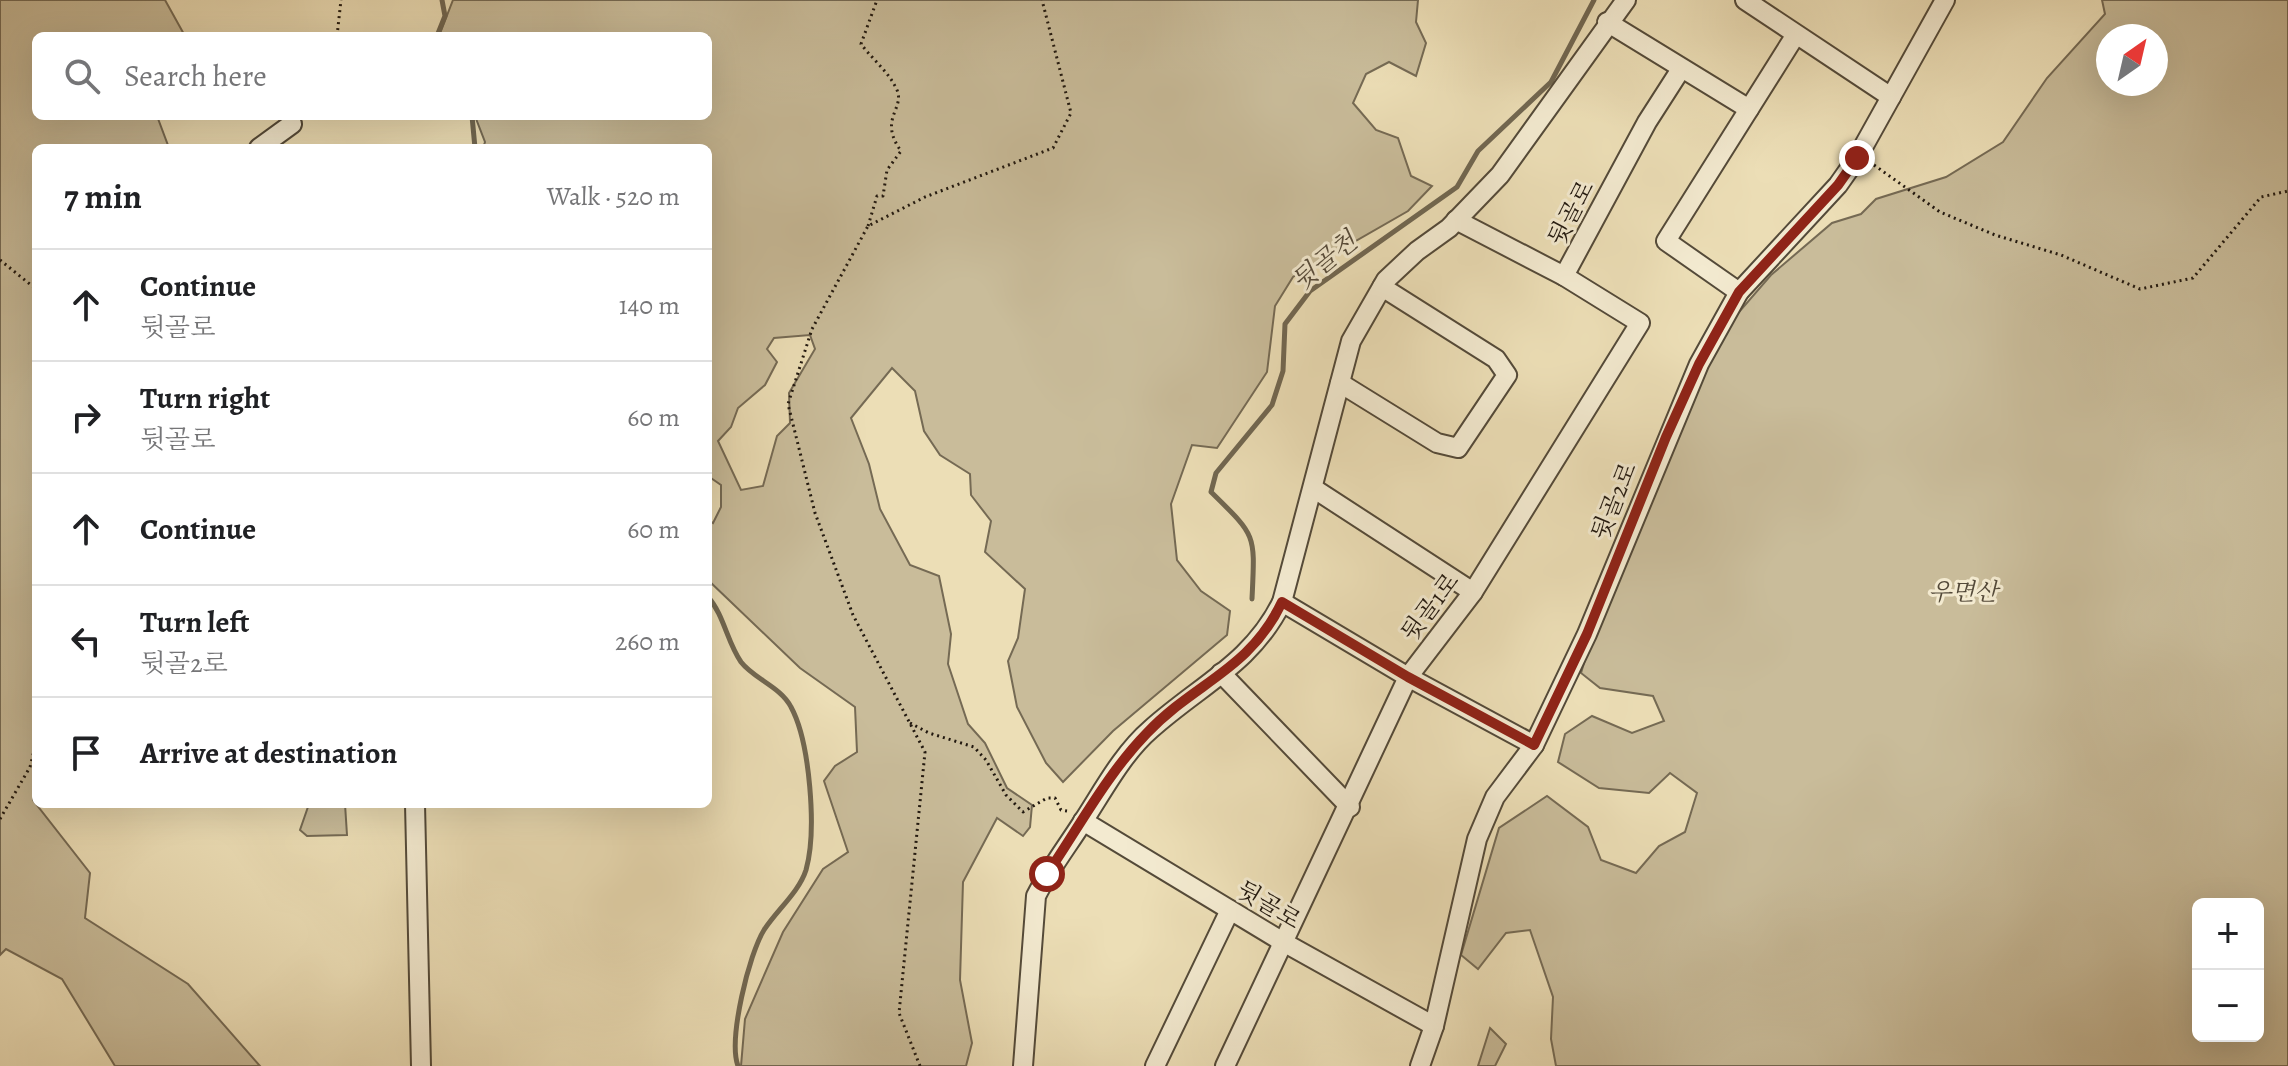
<!DOCTYPE html>
<meta charset="utf-8">
<style>
body{margin:0;font-family:Alegreya,"Noto Serif KR",serif;background:#f2f2f2;color:#202124}
.controls{position:absolute;right:24px;bottom:24px;display:grid;overflow:hidden;border-radius:12px;box-shadow:0 8px 32px #0002}
.controls button{width:72px;height:72px;display:grid;place-items:center;padding:0;border:0;border-bottom:2px solid #e0e0e0;background:#fff;color:#202124;font:40px sans-serif}
.compass{position:absolute;left:2096px;top:24px;width:72px;height:72px;border-radius:50%;background:#fff;box-shadow:0 8px 32px #0002;rotate:34deg}
.stop{position:absolute;width:24px;height:24px;margin:-18px;border:6px solid #8f2418;border-radius:50%;background:#fff}
.stop.end{background:#8f2418;border-color:#fff;box-shadow:0 2px 8px #0008}
.list{margin:0;padding:0;list-style:none}
h2{display:flex;justify-content:space-between;align-items:center;height:104px;margin:0;padding:0 32px;font-size:34px}
h2 small{font-size:26px;font-weight:400;color:#757577}
.list li{display:grid;grid-template-columns:52px 1fr auto;gap:24px;align-items:center;box-sizing:border-box;height:112px;padding:0 32px;border-top:2px solid #e0e0e0}
.list b{display:block;font-size:30px;white-space:nowrap}
.list p{margin:0;font-size:26px;white-space:nowrap;color:#757577}
.list em{font-size:26px;font-style:normal;color:#757577}
.icon{flex:none;width:44px;height:44px;fill:none;stroke:currentColor;stroke-width:2;stroke-linecap:round;stroke-linejoin:round}
.map{position:relative;flex:none;width:2288px;height:1066px;overflow:hidden}
.search{position:absolute;background:#fff;box-shadow:0 8px 32px #0002;left:32px;top:32px;width:680px;height:88px;display:flex;align-items:center;gap:20px;box-sizing:border-box;padding:0 28px;border-radius:12px;color:#757577;font-size:30px}
.panel{position:absolute;background:#fff;box-shadow:0 8px 32px #0002;left:32px;top:144px;width:680px;height:664px;border-radius:12px}
.map>svg:first-child{display:block}
</style>
<div class="map">
<svg width="2288" height="1066" viewBox="0 0 2288 1066">
<rect width="100%" height="100%" fill="#ecdeb6"/>
<filter id="stains"><feTurbulence type="fractalNoise" baseFrequency=".0025" numOctaves="4"/><feColorMatrix values="0 0 0 0 .2 0 0 0 0 .09 0 0 0 0 .02 0 0 0 .5 -.17"/></filter>
<radialGradient id="worn" r=".72"><stop offset=".6" stop-color="#630" stop-opacity="0"/><stop offset="1" stop-color="#630" stop-opacity=".3"/></radialGradient>
<!-- green -->
<g fill="#c9bc9a" stroke="#756a54" stroke-width="2" fill-rule="evenodd">
<path d="M0,0H165L185,36H36V116H157L169,148H36V790L33,800L90,873L85,918L188,984L260,1066H115L62,979L6,949L0,955Z"/>
<path d="M453,0H1418L1416,22L1426,43L1416,76L1389,62L1366,74L1353,103L1376,130L1398,138L1411,176L1432,186L1408,211L1293,277L1275,306L1267,372L1217,448L1192,445L1171,504L1177,560L1201,591L1230,611L1227,635L1113,731L1063,782L1046,763L1017,707L1008,661L1018,638L1025,589L985,552L991,521L971,495L970,474L940,455L924,431L915,391L892,368L851,418L869,464L880,509L910,565L939,576L951,634L948,664L968,724L985,743L1007,788L1032,805L1030,827L1023,836L997,818L963,882L960,980L972,1043L966,1066H741L745,1019L783,932L823,869L848,852L824,781L835,766L857,752L855,707L800,668L708,580V520L713,523L721,507V485L708,476V148H483L485,142L475,116H708V36H439ZM810,335L815,349L789,393L790,423L777,436L763,486L741,490L718,441L731,427L738,408L765,385L777,362L767,349L774,338Z"/>
<path d="M2102,0H2288V1066H1556L1551,1039L1553,997L1530,930L1506,933L1478,969L1461,955L1499,828L1547,796L1588,827L1601,860L1636,873L1659,846L1685,832L1697,793L1670,773L1649,793L1599,788L1558,762L1565,734L1592,716L1632,733L1664,721L1653,696L1600,688L1581,673L1596,623L1712,350L1726,327L1771,275L1832,223L1861,214L1876,199L1946,177L2003,142L2047,78L2105,14ZM2108,36H2156V84H2108ZM2198,904H2258V1036H2198Z"/>
<path d="M309,804H345L347,835L307,836L300,830Z"/>
<path d="M1490,1028L1506,1044L1495,1066H1478Z"/>
</g>
<g fill="none" stroke-linecap="round" stroke-linejoin="round">
<!-- stream -->
<g stroke="#716751" stroke-width="5">
<path d="M437,36L445,16L442,0"/>
<path d="M472,116L475,148"/>
<path d="M708,597C724,615 727,642 741,662C754,679 781,687 791,707C810,742 817,831 806,870C799,892 777,910 764,930C749,954 728,1039 738,1066"/>
<path d="M1252,599C1255,533 1257,537 1211,492L1216,473L1272,405L1283,371L1285,324L1310,291L1457,187L1478,151L1551,82L1594,0"/>
</g>
<defs>
<g id="minor">
<path d="M1745,0L1891,97"/>
<path d="M1607,22L1749,109"/>
<path d="M259,148L292,124"/>
<path d="M1564,276L1647,122L1681,69"/>
<path d="M1739,292L1666,241L1795,36"/>
<path d="M1340,383L1437,443L1458,448L1507,375L1496,359L1382,287"/>
<path d="M1313,488L1473,592"/>
<path d="M1282,602L1408,677L1534,745"/>
<path d="M1221,673L1350,807"/>
<path d="M415,804L421,1066"/>
<path d="M1083,821L1283,942L1434,1026"/>
<path d="M1023,1066L1036,896C1049,870 1066,848 1082,823C1103,791 1122,754 1151,729C1200,685 1252,663 1282,602L1351,341L1386,280L1417,251L1449,228L1500,175L1626,0"/>
<path d="M1155,1066L1230,910"/>
<path d="M1225,1066L1408,677L1473,592L1640,323L1564,276L1456,220"/>
<path d="M1420,1066L1434,1026L1477,839L1495,797L1534,745L1587,634L1699,364L1739,292L1838,185L1857,158L1945,0"/>
</g>
</defs>
<!-- minor casing -->
<use href="#minor" stroke="#544a39" stroke-width="22"/>
<!-- path -->
<g stroke="#21180f" stroke-width="3" stroke-dasharray="2 4" stroke-linecap="butt">
<path d="M337,36L341,0"/>
<path d="M1874,165L1940,212L1995,235L2061,255L2140,289L2193,278L2261,197L2288,191"/>
<path d="M868,226L877,196H883L887,170L901,151C878,119 905,109 897,90C889,72 873,60 861,44L877,0"/>
<path d="M0,260L36,289"/>
<path d="M910,723L929,733L974,747L986,760L1006,795L1023,812L1047,798H1055L1061,810L1067,811"/>
<path d="M0,819L30,767L36,743"/>
<path d="M920,1066L899,1013L925,752L853,615L815,513L788,404L812,329L868,226L925,197L1053,148L1071,113L1042,0"/>
</g>
<!-- minor -->
<use href="#minor" stroke="#f3ead0" stroke-width="18"/>
</g>
<g fill="none" stroke-linecap="round" stroke-linejoin="round">
<!-- route -->
<path stroke="#8f2418" stroke-width="10" d="M1047,874C1079,827 1107,774 1147,733C1195,682 1249,671 1282,602L1408,677L1534,745L1587,634L1666,437L1699,364L1739,292L1838,185L1857,158"/>
</g>
<g text-anchor="middle" stroke-width="6" stroke-linejoin="round" paint-order="stroke">
<!-- street labels -->
<g font-size="24" fill="#21180f" stroke="#f3ead0">
<text transform="translate(1571 213) rotate(-62)" y="8">뒷골로</text>
<text transform="translate(1614 501) rotate(-68)" y="8">뒷골2로</text>
<text transform="translate(1430 607) rotate(-53)" y="8">뒷골1로</text>
<text transform="translate(1269 905) rotate(31)" y="8">뒷골로</text>
</g>
<!-- park labels -->
<g font-size="24" font-style="italic" fill="#534939" stroke="#f3ead0">
<text x="1963" y="600">우면산</text>
</g>
<!-- water labels -->
<g font-size="26" font-style="italic" fill="#574c3b" stroke="#f3ead0">
<text transform="translate(1324 261) rotate(-39)" y="9">뒷골천</text>
</g>
</g>
<rect width="100%" height="100%" filter="url(#stains)"/>
<rect width="100%" height="100%" fill="url(#worn)"/>
</svg>
<div class="controls">
<button>+</button>
<button>−</button>
</div>
<svg class="compass" viewBox="-18 -18 36 36"><path d="M0-13l5 13h-10z" fill="#e53935"/><path d="M0 13l5-13h-10z" fill="#757577"/></svg>
<div class="stop" style="left:1047px;top:874px"></div>
<div class="stop end" style="left:1857px;top:158px"></div>
<div class="search"><svg class="icon" aria-label="search" viewBox="0 0 24 24"><circle cx="10" cy="10" r="6"/><path d="M15 15l6 6"/></svg>Search here</div>
<section class="panel">
<h2>7 min<small>Walk · 520 m</small></h2>
<ul class="list">
<li><svg class="icon" aria-label="ahead" viewBox="0 0 24 24"><path d="M12 20V5M6 11l6-6 6 6"/></svg><div><b>Continue</b><p>뒷골로</p></div><em>140 m</em></li>
<li><svg class="icon" aria-label="right" viewBox="0 0 24 24"><path d="M7 20v-9h11M14 6l5 5-5 5"/></svg><div><b>Turn right</b><p>뒷골로</p></div><em>60 m</em></li>
<li><svg class="icon" aria-label="ahead" viewBox="0 0 24 24"><path d="M12 20V5M6 11l6-6 6 6"/></svg><div><b>Continue</b></div><em>60 m</em></li>
<li><svg class="icon" aria-label="left" viewBox="0 0 24 24"><path d="M17 20v-9H6M10 6l-5 5 5 5"/></svg><div><b>Turn left</b><p>뒷골2로</p></div><em>260 m</em></li>
<li><svg class="icon" aria-label="arrive" viewBox="0 0 24 24"><path d="M6 21V4h12l-3 4 3 4H6"/></svg><div><b>Arrive at destination</b></div></li>
</ul>
</section>
</div>
